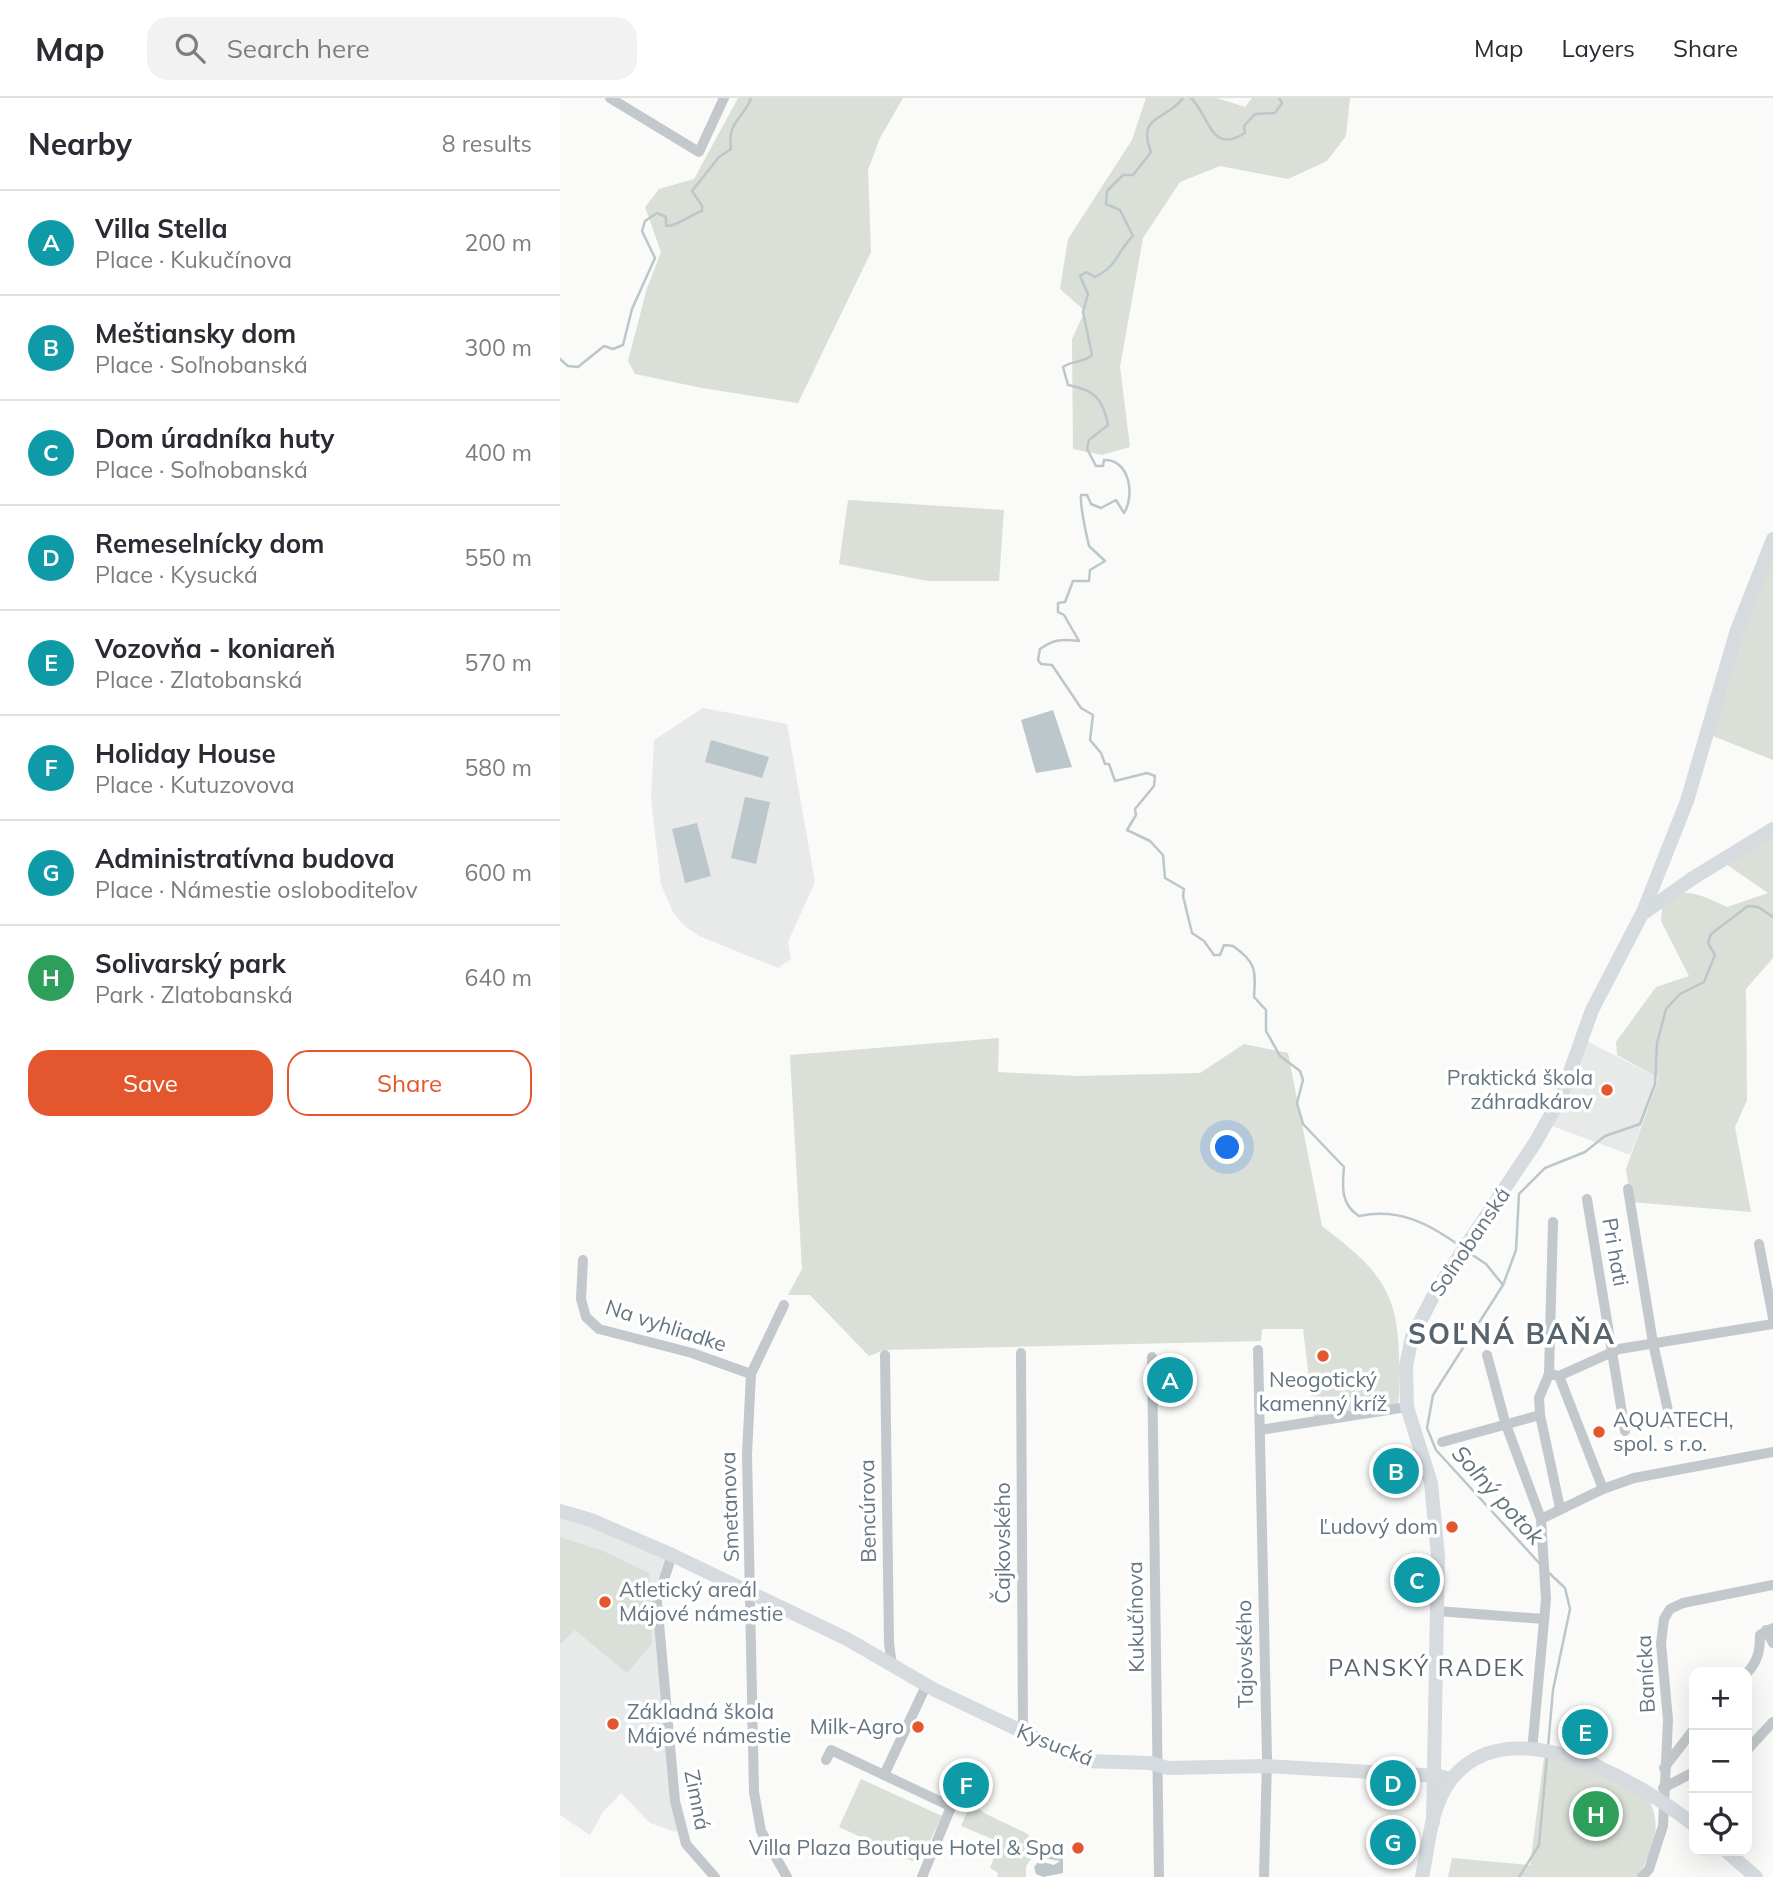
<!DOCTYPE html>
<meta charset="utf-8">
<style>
body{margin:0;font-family:Mulish,sans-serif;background:#f2f2f3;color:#2b2b33}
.controls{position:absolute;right:21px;bottom:21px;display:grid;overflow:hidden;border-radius:14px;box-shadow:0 7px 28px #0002}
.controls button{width:63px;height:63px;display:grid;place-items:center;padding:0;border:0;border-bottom:2px solid #e1e1e2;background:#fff;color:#2b2b33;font:35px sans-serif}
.you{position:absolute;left:668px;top:1050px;width:24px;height:24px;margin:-18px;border:5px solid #fff;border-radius:50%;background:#1a73e8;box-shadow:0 0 0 10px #1a73e833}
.badge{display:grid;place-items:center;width:46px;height:46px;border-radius:50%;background:#e4572e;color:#fff;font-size:23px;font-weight:700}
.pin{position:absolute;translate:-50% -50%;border:4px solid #fff;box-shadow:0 2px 7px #0006}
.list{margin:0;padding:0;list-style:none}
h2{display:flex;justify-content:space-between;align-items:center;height:91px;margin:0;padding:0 28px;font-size:30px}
h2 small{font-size:23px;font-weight:400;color:#7c7c81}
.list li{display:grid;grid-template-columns:46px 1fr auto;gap:21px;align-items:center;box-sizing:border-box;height:105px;padding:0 28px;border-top:2px solid #e1e1e2}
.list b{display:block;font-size:26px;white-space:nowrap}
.list p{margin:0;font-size:23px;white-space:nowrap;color:#7c7c81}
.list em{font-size:23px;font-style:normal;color:#7c7c81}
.actions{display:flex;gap:14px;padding:21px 28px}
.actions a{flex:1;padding:16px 0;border:2px solid #e4572e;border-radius:21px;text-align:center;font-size:24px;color:#e4572e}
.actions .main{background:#e4572e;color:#fff}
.icon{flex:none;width:38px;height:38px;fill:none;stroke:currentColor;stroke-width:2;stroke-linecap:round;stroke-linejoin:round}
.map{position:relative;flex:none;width:1213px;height:1779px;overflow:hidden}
header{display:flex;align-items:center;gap:42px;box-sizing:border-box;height:98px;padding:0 35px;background:#fff;border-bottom:2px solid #e1e1e2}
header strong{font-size:33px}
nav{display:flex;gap:38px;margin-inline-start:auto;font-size:24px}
.search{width:490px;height:63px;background:#f2f2f3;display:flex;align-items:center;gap:18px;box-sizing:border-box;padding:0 24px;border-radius:21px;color:#7c7c81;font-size:26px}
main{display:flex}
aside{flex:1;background:#fff}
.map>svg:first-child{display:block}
</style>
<header>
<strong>Map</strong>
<div class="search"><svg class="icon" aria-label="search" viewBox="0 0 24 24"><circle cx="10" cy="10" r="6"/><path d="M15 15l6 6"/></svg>Search here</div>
<nav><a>Map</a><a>Layers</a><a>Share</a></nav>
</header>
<main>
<aside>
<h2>Nearby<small>8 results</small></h2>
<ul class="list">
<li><span class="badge" style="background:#0f9aa8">A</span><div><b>Villa Stella</b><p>Place · Kukučínova</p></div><em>200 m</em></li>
<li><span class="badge" style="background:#0f9aa8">B</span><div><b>Meštiansky dom</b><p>Place · Soľnobanská</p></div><em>300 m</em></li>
<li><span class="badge" style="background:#0f9aa8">C</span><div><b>Dom úradníka huty</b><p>Place · Soľnobanská</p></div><em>400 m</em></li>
<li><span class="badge" style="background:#0f9aa8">D</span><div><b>Remeselnícky dom</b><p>Place · Kysucká</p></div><em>550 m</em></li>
<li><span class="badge" style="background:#0f9aa8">E</span><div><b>Vozovňa - koniareň</b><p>Place · Zlatobanská</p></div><em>570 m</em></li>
<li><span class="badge" style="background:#0f9aa8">F</span><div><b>Holiday House</b><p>Place · Kutuzovova</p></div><em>580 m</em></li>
<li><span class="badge" style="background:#0f9aa8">G</span><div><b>Administratívna budova</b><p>Place · Námestie osloboditeľov</p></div><em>600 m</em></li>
<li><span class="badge" style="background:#2e9e5b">H</span><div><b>Solivarský park</b><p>Park · Zlatobanská</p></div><em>640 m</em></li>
</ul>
<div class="actions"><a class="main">Save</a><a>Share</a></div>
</aside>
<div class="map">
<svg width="1213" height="1779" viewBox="0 0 1213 1779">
<rect width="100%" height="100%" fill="#fafaf8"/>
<!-- built -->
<g fill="#e8e9e9">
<path d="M143,610L227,626L255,784L228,844L231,861L218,870L139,838L126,829L114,816L101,787L91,700L94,642Z"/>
<path d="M1019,939L1099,980L1070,1057L984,1025Z"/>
<path d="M0,1413L109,1456L98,1505L121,1729L116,1734L90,1725L61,1695L43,1714L30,1737L0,1717Z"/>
</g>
<!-- green -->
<g fill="#dadfd7">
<path d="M178,0H343L320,40L308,72L311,154L238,305L142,290L75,276L68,263L87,190L101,154L85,109L99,91L134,81Z"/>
<path d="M586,0H657L685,9L692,0H790L786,38L767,63L728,81L660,68L620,84L583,140L560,269L570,349L542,357L513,351L512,241L525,213L500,191L508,141L572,42Z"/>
<path d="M288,402L444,412L439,483H368L279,466Z"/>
<path d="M1213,441V662L1148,636Z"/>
<path d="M1213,731V860L1186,891L1187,1002L1175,1029L1191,1114L1071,1104L1066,1071L1099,980L1057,957L1056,944L1096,889L1129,878L1101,823L1103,802C1126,787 1145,799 1167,809L1208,795L1160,762Z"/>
<path d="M439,940L438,974L518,978L640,975L684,946L728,955L762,1128C815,1169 839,1190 839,1262C839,1276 840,1292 838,1306L754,1321L743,1231H702L701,1243L324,1252L309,1258L250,1197H228L242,1171L230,957Z"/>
<path d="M0,1439L43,1453L89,1475L92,1546L67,1575L15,1532L0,1546Z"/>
<path d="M985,1652C998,1652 1012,1652 1024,1654C1034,1656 1044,1665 1053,1670C1102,1697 1107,1733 1077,1779H888L892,1760L970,1767Z"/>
<path d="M301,1681L382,1718L359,1766L279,1729Z"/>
<path d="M411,1705L426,1716L468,1736L475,1756L466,1768V1779H437L438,1775L430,1770L440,1744L401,1728Z"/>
</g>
<!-- water -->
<g fill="#bbc7cb">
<path d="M493,612L512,669L476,675L461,622Z"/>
<path d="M151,642L209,659L202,680L145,664Z"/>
<path d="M185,699L210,704L196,766L171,760Z"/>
<path d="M137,725L151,778L125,785L112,731Z"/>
<path d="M485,1749H503V1775L483,1779L476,1776L474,1769L479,1763L494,1767L500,1763L484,1760L482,1751Z"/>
</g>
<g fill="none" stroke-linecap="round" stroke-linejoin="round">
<!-- stream -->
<g stroke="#bbc7cb" stroke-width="2.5">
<path d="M623,0C607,23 576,16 591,54L573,77H563L547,93L546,106L560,112L573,138C557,153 559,167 535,179L526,174L520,178L528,196L523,214L532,257C524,265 513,262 503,269L508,287C534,292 543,300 548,327L529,342L527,351L536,368H543L544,362C570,361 575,398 564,415L556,402L541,410L531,406L527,397H521C520,407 526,435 529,448L545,463L530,472L529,483H513L505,504L498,505V514L504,517L519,543C502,541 494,541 480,551L478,562L481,566L492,567L521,610L533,617L530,642L541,655L545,666H549L555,683L587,675L595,678L594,688L575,711L576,717L567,732L590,743L603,757L605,780L624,791L623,798L632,835L644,843L654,857H660L664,847L673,848C696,864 696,872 694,899L706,912V933L720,958L740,973L743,982L737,1005L743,1026L784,1069C782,1089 781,1107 799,1118C839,1110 868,1125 900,1148"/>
<path d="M631,0C650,18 650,57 685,35L684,28L695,16L715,15L722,5L719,0"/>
<path d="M0,261L8,268L18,269L44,248L53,251L63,247L72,211L95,160L82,133L85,123L97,115L106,119V128C119,128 129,117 142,113V108L132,93L159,59L171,51C167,23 183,22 191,0"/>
<path d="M908,1154L926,1166L943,1187"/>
<path d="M980,1466L876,1352L867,1330L873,1297L943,1187L956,1152L959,1096L985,1070L1025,1054L1045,1038L1080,1026L1095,986L1097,945L1106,911L1120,896L1144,884L1155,857L1148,845L1151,836L1188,808L1198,809L1213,819"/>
<path d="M987,1473L1005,1490L1010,1511L993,1592L988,1649"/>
<path d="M959,1779L979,1747L987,1659"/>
</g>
<!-- street -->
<g stroke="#c3c8cc" stroke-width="10">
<path d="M50,0L139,54L164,0"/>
<path d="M1068,1091L1093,1245L1111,1326"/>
<path d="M1027,1101L1065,1333"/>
<path d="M993,1124L989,1276L979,1300L980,1317L1000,1410"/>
<path d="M1199,1146L1213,1220"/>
<path d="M23,1162L21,1201L26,1219L39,1231L132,1255L191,1276"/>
<path d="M224,1207L191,1276L187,1356L194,1694L201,1733L227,1779"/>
<path d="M698,1252L707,1661L704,1779"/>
<path d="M461,1255L463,1634"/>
<path d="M325,1257L329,1545L332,1568"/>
<path d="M927,1257L945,1324L981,1421L986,1501L972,1653"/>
<path d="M592,1259L599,1779"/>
<path d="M989,1276L999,1278L1059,1251L1213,1226"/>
<path d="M999,1278L1043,1391"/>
<path d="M700,1332L847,1309"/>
<path d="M882,1344L980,1317"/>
<path d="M981,1421L1043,1391L1074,1380L1213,1354"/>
<path d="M112,1457L97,1503L115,1703L126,1746L155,1779"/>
<path d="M877,1513L984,1521"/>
<path d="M1206,1532L1213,1545"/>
<path d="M1187,1575C1198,1563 1200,1553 1200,1537L1213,1530"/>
<path d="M1187,1652L1213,1624"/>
<path d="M266,1662L271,1652L392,1709"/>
<path d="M1104,1670L1134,1631"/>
<path d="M324,1677L366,1588"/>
<path d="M1103,1690L1134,1674"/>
<path d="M362,1779L396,1697"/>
<path d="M1082,1779L1089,1771L1103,1728L1108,1622L1101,1545L1104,1521L1110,1511L1123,1505L1213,1487"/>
</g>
<!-- secondary -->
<g stroke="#d6dbdf" stroke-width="14">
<path d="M1085,814L1133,780L1213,731"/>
<path d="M0,1413L31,1422L112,1457L287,1541L375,1592L524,1663L590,1665L608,1670L707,1668L879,1678L891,1681"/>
<path d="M873,1724L878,1458L871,1385L847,1309L846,1268L852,1239L876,1193L975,1045L1001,999L1032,912L1083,814L1127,703L1177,532L1213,441"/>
<path d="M1166,1753L1196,1779"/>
<path d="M862,1779C869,1747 870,1710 890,1683C948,1606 1080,1684 1134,1727"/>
</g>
</g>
<!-- markers -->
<g fill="#e4572e" stroke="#fff" stroke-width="2.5">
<circle cx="1047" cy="992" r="7"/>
<circle cx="763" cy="1258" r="7"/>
<circle cx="1039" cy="1334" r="7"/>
<circle cx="892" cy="1429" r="7"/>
<circle cx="45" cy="1504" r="7"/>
<circle cx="53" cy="1626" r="7"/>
<circle cx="358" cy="1629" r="7"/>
<circle cx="518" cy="1750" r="7"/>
</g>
<g text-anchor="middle" stroke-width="7" stroke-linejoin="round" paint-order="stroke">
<!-- poi labels -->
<g font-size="21" fill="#657683" stroke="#fff" text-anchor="end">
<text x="1033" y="987">Praktická škola<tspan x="1033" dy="24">záhradkárov</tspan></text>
<text x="763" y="1289" text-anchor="middle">Neogotický<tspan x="763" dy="24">kamenný kríž</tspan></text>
<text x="1053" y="1329" text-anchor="start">AQUATECH,<tspan x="1053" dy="24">spol. s r.o.</tspan></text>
<text x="878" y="1436">Ľudový dom</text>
<text x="59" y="1499" text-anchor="start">Atletický areál<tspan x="59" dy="24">Májové námestie</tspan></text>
<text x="67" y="1621" text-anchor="start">Základná škola<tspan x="67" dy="24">Májové námestie</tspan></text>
<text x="344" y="1636">Milk-Agro</text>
<text x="504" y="1757">Villa Plaza Boutique Hotel &amp; Spa</text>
</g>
<!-- street labels -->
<g font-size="21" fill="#657683" stroke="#fff">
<text transform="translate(910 1144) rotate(-56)" y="7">Soľnobanská</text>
<text transform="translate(1055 1154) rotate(80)" y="7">Pri hati</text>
<text transform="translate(106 1228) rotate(18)" y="7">Na vyhliadke</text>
<text transform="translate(170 1409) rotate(-92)" y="7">Smetanova</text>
<text transform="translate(308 1413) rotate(-91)" y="7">Bencúrova</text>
<text transform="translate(443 1445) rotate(-90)" y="7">Čajkovského</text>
<text transform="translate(576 1519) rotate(-91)" y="7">Kukučínova</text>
<text transform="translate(685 1556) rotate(-91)" y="7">Tajovského</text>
<text transform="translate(1086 1576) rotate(-93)" y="7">Banícka</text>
<text transform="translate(495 1647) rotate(22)" y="7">Kysucká</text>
<text transform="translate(137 1702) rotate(79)" y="7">Zimná</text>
</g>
<!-- water labels -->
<g font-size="23" font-style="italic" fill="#60757c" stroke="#fff">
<text transform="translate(938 1397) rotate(48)" y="8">Soľný potok</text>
</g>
<!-- neighbourhood labels -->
<g font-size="23" letter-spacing="2" fill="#57646e" stroke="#fff">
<text x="867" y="1578">PANSKÝ RADEK</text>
</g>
<!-- district labels -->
<g font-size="28" font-weight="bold" letter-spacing="2" fill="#57646e" stroke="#fff">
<text x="952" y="1246">SOĽNÁ BAŇA</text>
</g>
</g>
</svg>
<div class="controls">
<button>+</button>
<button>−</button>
<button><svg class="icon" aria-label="locate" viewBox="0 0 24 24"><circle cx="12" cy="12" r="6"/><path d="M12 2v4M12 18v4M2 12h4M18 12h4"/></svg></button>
</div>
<div class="you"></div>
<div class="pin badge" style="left:610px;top:1282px;background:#0f9aa8">A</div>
<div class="pin badge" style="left:836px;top:1373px;background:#0f9aa8">B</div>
<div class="pin badge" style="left:857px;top:1482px;background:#0f9aa8">C</div>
<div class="pin badge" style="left:833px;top:1685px;background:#0f9aa8">D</div>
<div class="pin badge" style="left:1025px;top:1634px;background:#0f9aa8">E</div>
<div class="pin badge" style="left:406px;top:1687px;background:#0f9aa8">F</div>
<div class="pin badge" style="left:833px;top:1744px;background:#0f9aa8">G</div>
<div class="pin badge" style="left:1036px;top:1716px;background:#2e9e5b">H</div>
</div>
</main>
